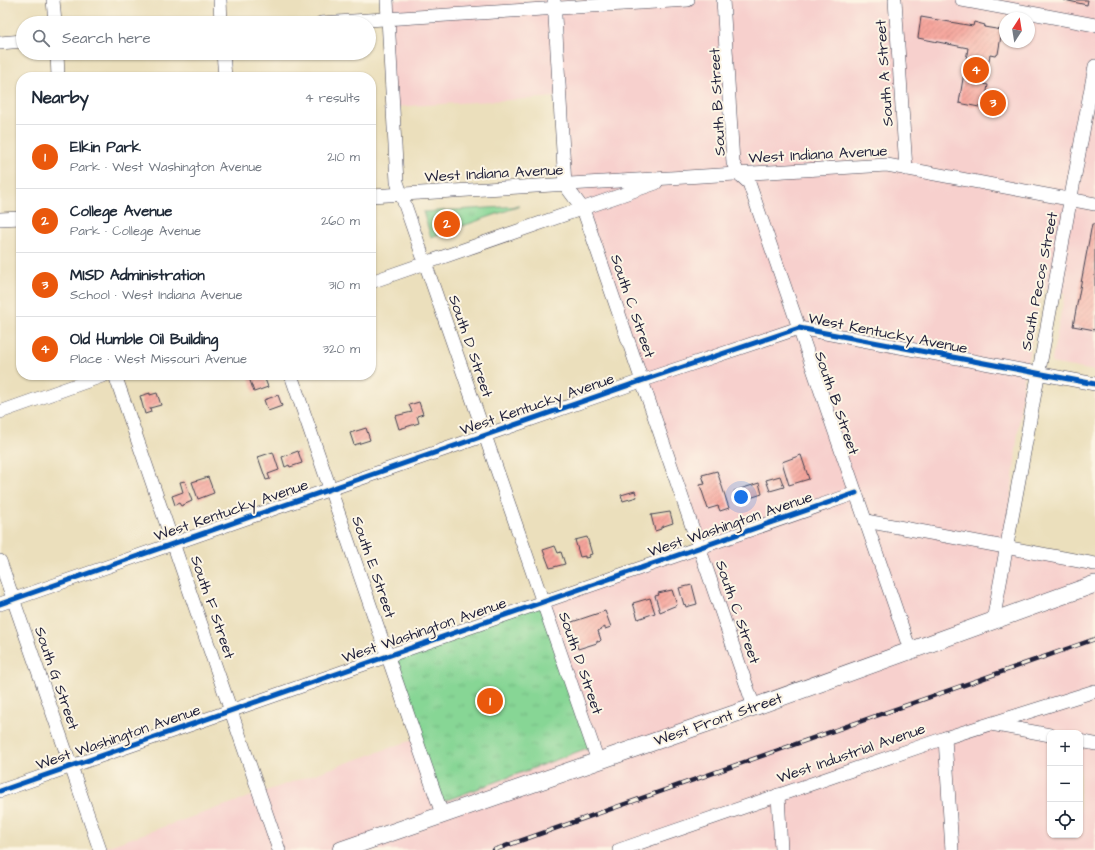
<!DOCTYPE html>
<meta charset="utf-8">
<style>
body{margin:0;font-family:"Architects Daughter",sans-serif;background:#f2f2f3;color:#1f2937}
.controls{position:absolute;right:12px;bottom:12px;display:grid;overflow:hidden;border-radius:8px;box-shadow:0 1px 3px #0004}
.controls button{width:36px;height:36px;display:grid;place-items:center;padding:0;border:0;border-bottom:1px solid #e0e1e3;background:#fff;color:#1f2937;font:20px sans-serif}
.compass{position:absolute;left:999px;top:12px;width:36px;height:36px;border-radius:50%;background:#fff;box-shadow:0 1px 3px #0004;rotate:12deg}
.you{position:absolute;left:741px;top:497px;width:14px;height:14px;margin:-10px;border:3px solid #fff;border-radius:50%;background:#1a73e8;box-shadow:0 0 0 6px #1a73e833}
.badge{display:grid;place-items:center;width:26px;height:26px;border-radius:50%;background:#ea580c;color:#fff;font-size:13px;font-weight:700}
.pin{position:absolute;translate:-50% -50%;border:2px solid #fff;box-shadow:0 1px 4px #0006}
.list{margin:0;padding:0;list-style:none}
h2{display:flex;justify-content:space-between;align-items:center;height:52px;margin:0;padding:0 16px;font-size:17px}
h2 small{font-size:13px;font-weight:400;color:#747a83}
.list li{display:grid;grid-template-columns:26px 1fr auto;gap:12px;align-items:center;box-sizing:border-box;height:64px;padding:0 16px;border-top:1px solid #e0e1e3}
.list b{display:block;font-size:15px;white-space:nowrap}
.list p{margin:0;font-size:13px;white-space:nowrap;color:#747a83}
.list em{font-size:13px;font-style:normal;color:#747a83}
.icon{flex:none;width:22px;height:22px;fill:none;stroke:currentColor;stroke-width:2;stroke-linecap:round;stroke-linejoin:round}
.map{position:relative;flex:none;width:1095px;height:850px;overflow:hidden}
.search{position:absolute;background:#fff;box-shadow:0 1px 3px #0004;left:16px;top:16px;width:360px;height:44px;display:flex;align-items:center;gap:10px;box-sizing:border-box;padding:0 14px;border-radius:22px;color:#747a83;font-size:15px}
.panel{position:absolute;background:#fff;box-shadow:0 1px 3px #0004;left:16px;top:72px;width:360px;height:308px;border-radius:16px}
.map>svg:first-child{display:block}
</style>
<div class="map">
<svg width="1095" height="850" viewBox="0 0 1095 850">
<defs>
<pattern id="park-tufts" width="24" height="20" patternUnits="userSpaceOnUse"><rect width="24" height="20" fill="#87d695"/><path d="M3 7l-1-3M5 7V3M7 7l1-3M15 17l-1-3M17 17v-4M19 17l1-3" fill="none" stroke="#74b781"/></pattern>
<pattern id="building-hatch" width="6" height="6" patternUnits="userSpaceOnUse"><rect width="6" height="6" fill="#f6a59c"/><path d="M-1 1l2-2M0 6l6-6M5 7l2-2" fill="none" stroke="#c78680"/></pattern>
</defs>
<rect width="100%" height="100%" fill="#fcf5e5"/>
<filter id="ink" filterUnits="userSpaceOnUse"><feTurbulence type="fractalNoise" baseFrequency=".025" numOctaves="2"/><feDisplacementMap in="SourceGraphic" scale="8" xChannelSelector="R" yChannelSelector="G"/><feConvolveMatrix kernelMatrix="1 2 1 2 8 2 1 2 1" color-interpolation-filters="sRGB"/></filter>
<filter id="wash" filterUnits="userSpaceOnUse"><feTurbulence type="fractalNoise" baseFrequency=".012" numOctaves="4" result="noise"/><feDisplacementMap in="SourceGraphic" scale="16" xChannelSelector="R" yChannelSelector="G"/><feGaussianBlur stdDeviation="0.9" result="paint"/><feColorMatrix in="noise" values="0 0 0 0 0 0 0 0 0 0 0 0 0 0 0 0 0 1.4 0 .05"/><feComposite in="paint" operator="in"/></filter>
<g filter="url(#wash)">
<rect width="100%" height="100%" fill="#ebdfbc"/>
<!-- built -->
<path fill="#f7d0cd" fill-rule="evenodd" d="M386,0H1095V371L1051,363L1065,293L1042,288L1023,384L1006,547L1095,564V850H97L553,691L543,601L699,547L573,183H565L560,97L392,107ZM1005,18H1029V42H1005ZM1050,733H1080V835H1050Z"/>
<!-- park -->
<g fill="url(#park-tufts)" stroke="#547c68">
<path d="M520,206L431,237L423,212Z"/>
<path d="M543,601L593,746L439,803L388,655Z"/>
</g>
<g id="blocks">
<!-- building -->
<g fill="url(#building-hatch)">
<path d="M1064,0H1088L1087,5Z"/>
<path d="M921,17L973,26L974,22L985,25L984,27L1002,30L998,54L995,56L990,55L984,84L988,85L984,108L959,103L968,48L918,38Z"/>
<path d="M1092,224H1095V330L1073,326Z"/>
<path d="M248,375H266L267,378L265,379L268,387L254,392Z"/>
<path d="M150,393V395L157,393L161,405L150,408L151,412L145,414L140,396Z"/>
<path d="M278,395L282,406L268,411L264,400Z"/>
<path d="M419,402L423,414L417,416L419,423L399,429L395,416L412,412L409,405Z"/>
<path d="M366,428L370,440L354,445L350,433Z"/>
<path d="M298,451L302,463L290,467L289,465L285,467L282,457Z"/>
<path d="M273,452L279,470L268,474L270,479L266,480L258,457Z"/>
<path d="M801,455L809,479L789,485L782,462Z"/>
<path d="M717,471L729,508L720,511L718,506L708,509L700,485L705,484L702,475Z"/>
<path d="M780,476L784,487L770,491L766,480Z"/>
<path d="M208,477L214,493L198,499L192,482Z"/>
<path d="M185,481L192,501L181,506L179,503L175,505L172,496L183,492L180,482Z"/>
<path d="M759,483L762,494L738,502L734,491Z"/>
<path d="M635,491L637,497L623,501L621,495Z"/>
<path d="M670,512L673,523L661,527V529L655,531L651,515Z"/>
<path d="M587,537L592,554L589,555L590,557L585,558V556L580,557L575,540Z"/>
<path d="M555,546L558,553L561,552L565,564L550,568L543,550Z"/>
<path d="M692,585L697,604L686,607L685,604L684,605L679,588Z"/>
<path d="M672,590L677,605L660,612L655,596L659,595L658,593Z"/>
<path d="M650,598L655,613L638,619L633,603Z"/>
<path d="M605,611L611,627L605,629V627L598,631L601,640L599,642L597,641V643L578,649L569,623Z"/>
</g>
</g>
</g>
<g filter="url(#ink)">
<use href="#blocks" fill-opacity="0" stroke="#403e4e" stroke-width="1"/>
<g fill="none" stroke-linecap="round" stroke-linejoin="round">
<defs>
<g id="minor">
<path d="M53,0L55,23"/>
<path d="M220,0L221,23"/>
<path d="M387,0L397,182L598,761"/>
<path d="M554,0L565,185L583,209L754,707"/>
<path d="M723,0L733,163L739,174L749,183L910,650"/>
<path d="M895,0L906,169"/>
<path d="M962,0L1095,25"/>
<path d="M321,23L688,0"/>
<path d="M0,43L23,41"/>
<path d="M57,53L58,77"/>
<path d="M223,53L225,77"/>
<path d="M371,196L887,165L1095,204"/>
<path d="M0,219L21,218"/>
<path d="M371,282L656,183"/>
<path d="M115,375L279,850"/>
<path d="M291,375L442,814"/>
<path d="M0,412L105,375"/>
<path d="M866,521L1095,564"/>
<path d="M0,561L100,850"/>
<path d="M0,604L641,381L799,328L1095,384"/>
<path d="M993,621L1095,66"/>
<path d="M991,724L1050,735"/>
<path d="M945,738L952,850"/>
<path d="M1080,741L1095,744"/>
<path d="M0,791L856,493"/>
<path d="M778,795L781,850"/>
<path d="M619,850L945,738L1095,691"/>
</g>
<path id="major" d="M341,850L754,707L1095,584"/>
</defs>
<!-- minor casing -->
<use href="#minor" stroke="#403e4e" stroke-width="14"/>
<!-- major casing -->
<use href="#major" stroke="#403e4e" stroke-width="18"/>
<!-- minor -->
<use href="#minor" stroke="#fff" stroke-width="13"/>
<!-- major -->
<use href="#major" stroke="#fff" stroke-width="17"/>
<defs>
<path id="rail" d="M494,850L1095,639"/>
</defs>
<!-- rail casing -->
<use href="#rail" stroke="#22223b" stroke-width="4.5"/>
<!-- rail -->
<use href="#rail" stroke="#fcf5e5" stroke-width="3" stroke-dasharray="9" stroke-linecap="butt"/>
<defs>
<g id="cycleway">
<path d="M0,604L641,381L799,328L1095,384"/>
<path d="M0,791L856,493"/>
</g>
</defs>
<!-- cycleway casing -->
<use href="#cycleway" stroke="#fcf5e5" stroke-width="8"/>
<!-- cycleway -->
<use href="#cycleway" stroke="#0057b8" stroke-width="5"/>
</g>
</g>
<g text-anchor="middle" stroke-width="4" stroke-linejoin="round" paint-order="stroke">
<!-- street labels -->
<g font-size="15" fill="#22223b" stroke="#fcf5e5">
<text transform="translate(884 73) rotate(-94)" y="5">South A Street</text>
<text transform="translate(717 102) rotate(-93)" y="5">South B Street</text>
<text transform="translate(818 154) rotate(-3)" y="5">West Indiana Avenue</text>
<text transform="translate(494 173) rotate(-3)" y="5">West Indiana Avenue</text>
<text transform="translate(1039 281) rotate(-79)" y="5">South Pecos Street</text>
<text transform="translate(633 306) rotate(71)" y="5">South C Street</text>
<text transform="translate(888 333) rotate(11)" y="5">West Kentucky Avenue</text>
<text transform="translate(471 346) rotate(71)" y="5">South D Street</text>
<text transform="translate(837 403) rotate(71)" y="5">South B Street</text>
<text transform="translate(537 404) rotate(-19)" y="5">West Kentucky Avenue</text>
<text transform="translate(231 510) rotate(-19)" y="5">West Kentucky Avenue</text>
<text transform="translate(730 524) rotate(-19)" y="5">West Washington Avenue</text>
<text transform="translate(374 567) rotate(71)" y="5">South E Street</text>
<text transform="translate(213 607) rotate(71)" y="5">South F Street</text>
<text transform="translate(738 612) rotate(71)" y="5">South C Street</text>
<text transform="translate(424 630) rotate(-19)" y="5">West Washington Avenue</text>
<text transform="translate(581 663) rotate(71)" y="5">South D Street</text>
<text transform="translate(57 678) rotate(71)" y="5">South G Street</text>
<text transform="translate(718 719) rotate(-19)" y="5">West Front Street</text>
<text transform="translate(118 737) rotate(-19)" y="5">West Washington Avenue</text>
<text transform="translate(851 753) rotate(-19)" y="5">West Industrial Avenue</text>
</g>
</g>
</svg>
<div class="controls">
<button>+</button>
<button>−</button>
<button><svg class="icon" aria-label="locate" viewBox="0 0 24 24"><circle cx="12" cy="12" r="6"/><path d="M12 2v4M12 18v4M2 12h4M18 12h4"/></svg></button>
</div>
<svg class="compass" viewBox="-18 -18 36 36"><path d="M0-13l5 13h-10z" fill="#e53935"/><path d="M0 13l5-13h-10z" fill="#747a83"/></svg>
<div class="you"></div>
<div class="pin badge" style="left:490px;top:701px">1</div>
<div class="pin badge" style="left:447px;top:224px">2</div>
<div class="pin badge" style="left:993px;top:103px">3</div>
<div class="pin badge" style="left:976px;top:70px">4</div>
<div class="search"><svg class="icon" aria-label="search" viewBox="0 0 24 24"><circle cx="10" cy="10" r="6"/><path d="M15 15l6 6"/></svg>Search here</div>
<section class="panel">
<h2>Nearby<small>4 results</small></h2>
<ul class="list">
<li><span class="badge">1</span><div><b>Elkin Park</b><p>Park · West Washington Avenue</p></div><em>210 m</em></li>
<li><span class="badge">2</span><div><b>College Avenue</b><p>Park · College Avenue</p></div><em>260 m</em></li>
<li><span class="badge">3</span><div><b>MISD Administration</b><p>School · West Indiana Avenue</p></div><em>310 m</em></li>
<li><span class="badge">4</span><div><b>Old Humble Oil Building</b><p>Place · West Missouri Avenue</p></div><em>320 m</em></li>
</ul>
</section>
</div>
